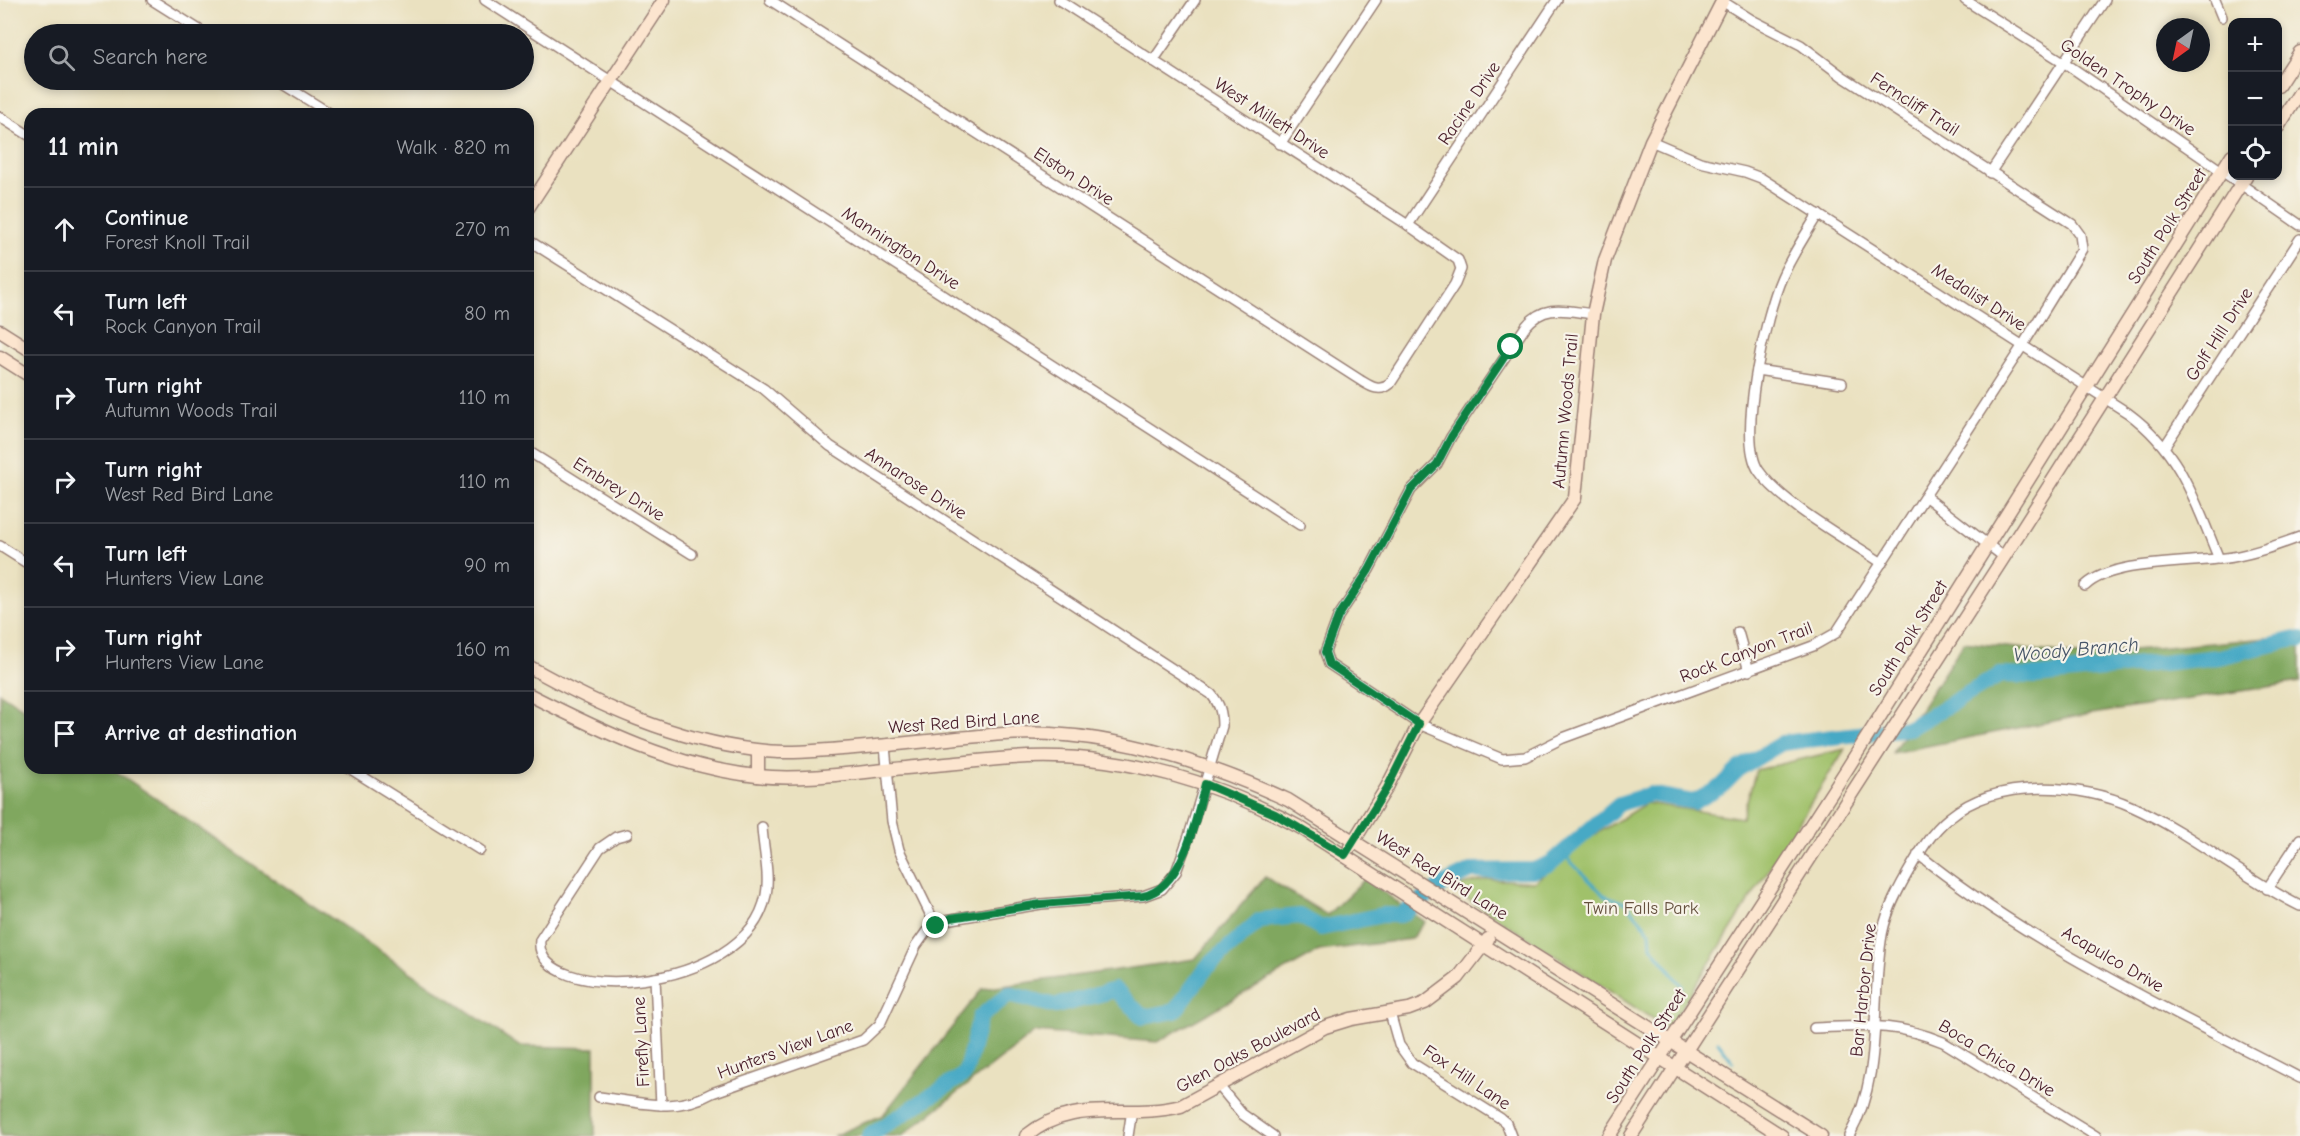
<!DOCTYPE html>
<meta charset="utf-8">
<style>
body{margin:0;font-family:"Comic Neue",sans-serif;background:#20242c;color:#f1f3f6}
.controls{position:absolute;right:18px;top:18px;display:grid;overflow:hidden;border-radius:12px;box-shadow:0 3px 9px #0003}
.controls button{width:54px;height:54px;display:grid;place-items:center;padding:0;border:0;border-bottom:2px solid #363941;background:#171b24;color:#f1f3f6;font:30px sans-serif}
.compass{position:absolute;left:2156px;top:18px;width:54px;height:54px;border-radius:50%;background:#171b24;box-shadow:0 3px 9px #0003;rotate:213deg}
.stop{position:absolute;width:18px;height:18px;margin:-14px;border:4px solid #0b8043;border-radius:50%;background:#fff}
.stop.end{background:#0b8043;border-color:#fff;box-shadow:0 2px 6px #0008}
.list{margin:0;padding:0;list-style:none}
h2{display:flex;justify-content:space-between;align-items:center;height:78px;margin:0;padding:0 24px;font-size:26px}
h2 small{font-size:20px;font-weight:400;color:#9ea1a6}
.list li{display:grid;grid-template-columns:39px 1fr auto;gap:18px;align-items:center;box-sizing:border-box;height:84px;padding:0 24px;border-top:2px solid #363941}
.list b{display:block;font-size:22px;white-space:nowrap}
.list p{margin:0;font-size:20px;white-space:nowrap;color:#9ea1a6}
.list em{font-size:20px;font-style:normal;color:#9ea1a6}
.icon{flex:none;width:33px;height:33px;fill:none;stroke:currentColor;stroke-width:2;stroke-linecap:round;stroke-linejoin:round}
.map{position:relative;flex:none;width:2300px;height:1136px;overflow:hidden}
.search{position:absolute;background:#171b24;box-shadow:0 3px 9px #0003;left:24px;top:24px;width:510px;height:66px;display:flex;align-items:center;gap:15px;box-sizing:border-box;padding:0 21px;border-radius:33px;color:#9ea1a6;font-size:22px}
.panel{position:absolute;background:#171b24;box-shadow:0 3px 9px #0003;left:24px;top:108px;width:510px;height:666px;border-radius:18px}
.map>svg:first-child{display:block}
</style>
<div class="map">
<svg width="2300" height="1136" viewBox="0 0 2300 1136">
<rect width="100%" height="100%" fill="#f7f3e8"/>
<filter id="ink" filterUnits="userSpaceOnUse"><feTurbulence type="fractalNoise" baseFrequency=".0167" numOctaves="2"/><feDisplacementMap in="SourceGraphic" scale="12" xChannelSelector="R" yChannelSelector="G"/><feConvolveMatrix kernelMatrix="1 2 1 2 8 2 1 2 1" color-interpolation-filters="sRGB"/></filter>
<filter id="wash" filterUnits="userSpaceOnUse"><feTurbulence type="fractalNoise" baseFrequency=".008" numOctaves="4" result="noise"/><feDisplacementMap in="SourceGraphic" scale="24" xChannelSelector="R" yChannelSelector="G"/><feGaussianBlur stdDeviation="1.35" result="paint"/><feColorMatrix in="noise" values="0 0 0 0 0 0 0 0 0 0 0 0 0 0 0 0 0 1.4 0 .05"/><feComposite in="paint" operator="in"/></filter>
<g filter="url(#wash)">
<rect width="100%" height="100%" fill="#eae1c0"/>
<!-- green -->
<path fill="#a0c16a" stroke="#75704a" stroke-width="1.5" d="M1845,749L1668,1029L1451,888L1488,879L1534,882L1583,842L1646,803L1742,818L1756,770Z"/>
<!-- forest -->
<g fill="#80a75e" stroke="#656344" stroke-width="1.5">
<path d="M2300,635V682L2079,716L1892,753L1964,642L2077,655Z"/>
<path d="M0,693L30,713V768H111L519,1046L595,1048V1136H0Z"/>
<path d="M1265,877L1327,915L1365,879L1425,922L1411,939L1319,951L1157,1042L1035,1032L902,1136H833L883,1115L982,989L1195,959Z"/>
</g>
<g fill="none" stroke-linecap="round" stroke-linejoin="round">
<!-- stream -->
<g stroke="#46a9c5" stroke-width="3">
<path d="M1561,852L1604,895L1626,903L1650,932L1651,946L1683,987"/>
<path d="M1718,1042L1733,1062"/>
</g>
<!-- river -->
<path stroke="#46a9c5" stroke-width="16" d="M869,1136L965,1074L980,1017L1009,994L1056,1006L1115,990L1143,1017L1175,1011L1207,967L1260,920L1300,916L1321,928L1382,915H1401L1446,883L1471,871L1534,870L1551,863L1619,804L1650,794L1694,802L1721,787L1740,768L1782,743L1909,728L2000,675L2036,676L2219,657L2295,639L2300,640"/>
</g>
</g>
<g filter="url(#ink)">
<g fill="none" stroke-linecap="round" stroke-linejoin="round">
<defs>
<g id="street">
<path d="M152,0L206,34"/>
<path d="M485,0L1300,525"/>
<path d="M770,0L1360,380C1370,386 1379,393 1390,384L1455,284L1461,269L1458,260L1408,225L1059,0"/>
<path d="M1965,0L2065,63L2300,225"/>
<path d="M2215,0L2222,17"/>
<path d="M1153,61L1195,0"/>
<path d="M276,80L331,114"/>
<path d="M0,117L30,136"/>
<path d="M1651,141L1700,162L1745,172L1761,178L2128,413C2181,452 2195,501 2219,559"/>
<path d="M1280,144L1376,0"/>
<path d="M1990,173L2105,0"/>
<path d="M1818,214C1806,234 1792,255 1782,277C1766,313 1736,439 1759,471C1781,503 1848,540 1882,563"/>
<path d="M1408,225L1557,0"/>
<path d="M528,240L764,389L830,446L1211,694C1220,704 1222,713 1222,726L1189,836L1176,872L1162,889L1143,896L1041,904L946,920L926,932L916,946L880,1024L863,1040L712,1093C675,1114 639,1102 599,1097"/>
<path d="M1593,314C1566,311 1545,303 1526,326L1451,437L1437,464L1411,490L1369,570L1338,617L1325,652L1329,664L1419,724L1502,759L1525,757L1563,738L1813,646L1836,633L2023,345L2082,249L2080,235L2072,224L1842,76L1801,45L1752,20L1722,1"/>
<path d="M1757,370L1842,383"/>
<path d="M2165,446L2300,239"/>
<path d="M528,451L692,554"/>
<path d="M1926,497L2004,557"/>
<path d="M0,546L30,565"/>
<path d="M2085,586C2113,559 2193,564 2233,557C2256,553 2278,545 2300,537"/>
<path d="M1738,632L1749,671"/>
<path d="M885,746L892,821L899,850L936,926"/>
<path d="M349,768L480,850"/>
<path d="M627,834L616,837L600,848L540,940C532,1006 747,995 766,895C770,874 763,848 762,827"/>
<path d="M1918,854C2032,946 2172,1011 2300,1078"/>
<path d="M2267,889L2300,839"/>
<path d="M655,978L661,1105"/>
<path d="M1390,1013L1399,1045L1412,1063L1500,1118L1506,1123L1511,1136"/>
<path d="M1814,1028C1866,1026 1894,1022 1943,1042L2096,1136"/>
<path d="M1219,1086L1242,1114L1273,1136"/>
<path d="M1128,1136L1132,1110"/>
<path d="M1849,1136C1883,1076 1871,1007 1881,941C1884,917 1895,895 1907,874C1919,853 1931,832 1950,817C1997,778 2080,783 2133,807C2191,833 2242,877 2300,906"/>
</g>
<g id="secondary">
<path d="M2278,86L2300,52"/>
<path d="M2278,127L2300,92"/>
<path d="M528,208L664,0"/>
<path d="M0,331L30,350"/>
<path d="M0,357L30,376"/>
<path d="M528,666C599,706 674,740 756,750C784,754 814,751 842,749C896,745 950,738 1004,734C1101,728 1201,760 1288,800L1821,1136"/>
<path d="M528,694C601,731 674,767 757,776C806,781 857,772 906,768C947,764 988,759 1028,757C1122,753 1220,783 1301,828L1782,1136"/>
<path d="M758,776V751"/>
<path d="M1350,847L1387,787L1419,724L1575,498L1593,314L1605,260L1651,141L1723,0"/>
<path d="M1026,1136C1075,1096 1125,1120 1181,1106L1325,1027L1351,1019L1409,1009L1425,1003L1458,978L1488,939"/>
<path d="M1609,1136L1847,769L2232,155"/>
<path d="M1631,1136L2004,557L2246,176"/>
</g>
</defs>
<!-- street casing -->
<use href="#street" stroke="#9a8076" stroke-width="12"/>
<!-- secondary casing -->
<use href="#secondary" stroke="#9a8076" stroke-width="15"/>
<!-- street -->
<use href="#street" stroke="#fff" stroke-width="9"/>
<!-- secondary -->
<use href="#secondary" stroke="#fce5cf" stroke-width="12"/>
</g>
</g>
<g fill="none" stroke-linecap="round" stroke-linejoin="round" filter="url(#ink)">
<!-- route -->
<path stroke="#0b8043" stroke-width="8" d="M936,926L951,918L1041,904L1143,896C1183,888 1196,819 1205,784L1275,814L1345,855L1387,788L1419,724L1329,664L1325,652L1338,617L1369,570L1411,490L1437,464L1451,437L1511,347"/>
</g>
<g text-anchor="middle" stroke-width="4.5" stroke-linejoin="round" paint-order="stroke">
<!-- street labels -->
<g font-size="18" fill="#4a1f2b" stroke="#f7f3e8">
<text transform="translate(2128 87) rotate(34)" y="6">Golden Trophy Drive</text>
<text transform="translate(1469 103) rotate(-56)" y="6">Racine Drive</text>
<text transform="translate(1915 104) rotate(33)" y="6">Ferncliff Trail</text>
<text transform="translate(1272 118) rotate(33)" y="6">West Millett Drive</text>
<text transform="translate(1074 176) rotate(33)" y="6">Elston Drive</text>
<text transform="translate(2167 226) rotate(-58)" y="6">South Polk Street</text>
<text transform="translate(901 248) rotate(33)" y="6">Mannington Drive</text>
<text transform="translate(1979 297) rotate(33)" y="6">Medalist Drive</text>
<text transform="translate(2219 334) rotate(-57)" y="6">Golf Hill Drive</text>
<text transform="translate(1565 411) rotate(-85)" y="6">Autumn Woods Trail</text>
<text transform="translate(916 483) rotate(33)" y="6">Annarose Drive</text>
<text transform="translate(619 489) rotate(32)" y="6">Embrey Drive</text>
<text transform="translate(1908 638) rotate(-58)" y="6">South Polk Street</text>
<text transform="translate(1746 652) rotate(-21)" y="6">Rock Canyon Trail</text>
<text transform="translate(964 722) rotate(-4)" y="6">West Red Bird Lane</text>
<text transform="translate(1442 875) rotate(32)" y="6">West Red Bird Lane</text>
<text transform="translate(2113 959) rotate(30)" y="6">Acapulco Drive</text>
<text transform="translate(1863 990) rotate(-84)" y="6">Bar Harbor Drive</text>
<text transform="translate(641 1042) rotate(-93)" y="6">Firefly Lane</text>
<text transform="translate(1646 1046) rotate(-57)" y="6">South Polk Street</text>
<text transform="translate(785 1049) rotate(-20)" y="6">Hunters View Lane</text>
<text transform="translate(1248 1050) rotate(-28)" y="6">Glen Oaks Boulevard</text>
<text transform="translate(1997 1058) rotate(31)" y="6">Boca Chica Drive</text>
<text transform="translate(1467 1077) rotate(34)" y="6">Fox Hill Lane</text>
</g>
<!-- park labels -->
<g font-size="18" fill="#64503e" stroke="#f7f3e8">
<text x="1641" y="914">Twin Falls Park</text>
</g>
<!-- water labels -->
<g font-size="20" font-style="italic" fill="#485669" stroke="#f7f3e8">
<text transform="translate(2076 649) rotate(-5)" y="7">Woody Branch</text>
</g>
</g>
</svg>
<div class="controls">
<button>+</button>
<button>−</button>
<button><svg class="icon" aria-label="locate" viewBox="0 0 24 24"><circle cx="12" cy="12" r="6"/><path d="M12 2v4M12 18v4M2 12h4M18 12h4"/></svg></button>
</div>
<svg class="compass" viewBox="-18 -18 36 36"><path d="M0-13l5 13h-10z" fill="#e53935"/><path d="M0 13l5-13h-10z" fill="#9ea1a6"/></svg>
<div class="stop" style="left:1511px;top:347px"></div>
<div class="stop end" style="left:936px;top:926px"></div>
<div class="search"><svg class="icon" aria-label="search" viewBox="0 0 24 24"><circle cx="10" cy="10" r="6"/><path d="M15 15l6 6"/></svg>Search here</div>
<section class="panel">
<h2>11 min<small>Walk · 820 m</small></h2>
<ul class="list">
<li><svg class="icon" aria-label="ahead" viewBox="0 0 24 24"><path d="M12 20V5M6 11l6-6 6 6"/></svg><div><b>Continue</b><p>Forest Knoll Trail</p></div><em>270 m</em></li>
<li><svg class="icon" aria-label="left" viewBox="0 0 24 24"><path d="M17 20v-9H6M10 6l-5 5 5 5"/></svg><div><b>Turn left</b><p>Rock Canyon Trail</p></div><em>80 m</em></li>
<li><svg class="icon" aria-label="right" viewBox="0 0 24 24"><path d="M7 20v-9h11M14 6l5 5-5 5"/></svg><div><b>Turn right</b><p>Autumn Woods Trail</p></div><em>110 m</em></li>
<li><svg class="icon" aria-label="right" viewBox="0 0 24 24"><path d="M7 20v-9h11M14 6l5 5-5 5"/></svg><div><b>Turn right</b><p>West Red Bird Lane</p></div><em>110 m</em></li>
<li><svg class="icon" aria-label="left" viewBox="0 0 24 24"><path d="M17 20v-9H6M10 6l-5 5 5 5"/></svg><div><b>Turn left</b><p>Hunters View Lane</p></div><em>90 m</em></li>
<li><svg class="icon" aria-label="right" viewBox="0 0 24 24"><path d="M7 20v-9h11M14 6l5 5-5 5"/></svg><div><b>Turn right</b><p>Hunters View Lane</p></div><em>160 m</em></li>
<li><svg class="icon" aria-label="arrive" viewBox="0 0 24 24"><path d="M6 21V4h12l-3 4 3 4H6"/></svg><div><b>Arrive at destination</b></div></li>
</ul>
</section>
</div>
